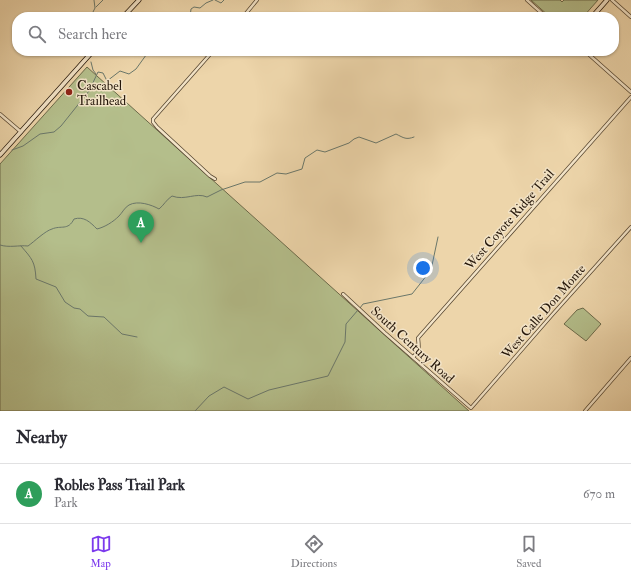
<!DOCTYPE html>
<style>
body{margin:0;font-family:"IM FELL Double Pica",serif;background:#f2f2f3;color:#2b2b33}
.you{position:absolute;left:423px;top:268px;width:14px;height:14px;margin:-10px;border:3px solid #fff;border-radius:50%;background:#1a73e8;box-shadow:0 0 0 6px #1a73e833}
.badge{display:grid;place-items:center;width:26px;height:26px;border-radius:50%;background:#7c3aed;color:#fff;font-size:13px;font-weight:700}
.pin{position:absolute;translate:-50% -33px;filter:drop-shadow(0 1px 2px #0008)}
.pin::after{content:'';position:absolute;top:21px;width:14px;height:12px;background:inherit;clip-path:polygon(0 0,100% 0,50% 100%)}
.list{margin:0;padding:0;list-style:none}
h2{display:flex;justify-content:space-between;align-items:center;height:52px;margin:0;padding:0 16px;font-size:17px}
h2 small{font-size:13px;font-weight:400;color:#7c7c81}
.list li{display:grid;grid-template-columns:26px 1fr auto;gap:12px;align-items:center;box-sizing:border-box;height:60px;padding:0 16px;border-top:1px solid #e1e1e2}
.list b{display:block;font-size:15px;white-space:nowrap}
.list p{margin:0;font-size:13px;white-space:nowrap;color:#7c7c81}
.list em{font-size:13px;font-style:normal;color:#7c7c81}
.icon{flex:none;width:22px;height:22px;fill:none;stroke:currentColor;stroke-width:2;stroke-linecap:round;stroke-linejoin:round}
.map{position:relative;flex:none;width:631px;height:411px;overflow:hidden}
.search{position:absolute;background:#fff;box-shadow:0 1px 3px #0004;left:12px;right:12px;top:12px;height:44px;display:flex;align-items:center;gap:10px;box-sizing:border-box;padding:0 14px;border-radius:16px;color:#7c7c81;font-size:15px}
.sheet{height:112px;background:#fff}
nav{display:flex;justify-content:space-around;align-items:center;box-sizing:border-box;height:56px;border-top:1px solid #e1e1e2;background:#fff;font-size:11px;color:#7c7c81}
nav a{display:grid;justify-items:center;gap:2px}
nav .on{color:#7c3aed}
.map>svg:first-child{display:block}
</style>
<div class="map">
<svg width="631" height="411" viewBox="0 0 631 411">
<rect width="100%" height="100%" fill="#edd5aa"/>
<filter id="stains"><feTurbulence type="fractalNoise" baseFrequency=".005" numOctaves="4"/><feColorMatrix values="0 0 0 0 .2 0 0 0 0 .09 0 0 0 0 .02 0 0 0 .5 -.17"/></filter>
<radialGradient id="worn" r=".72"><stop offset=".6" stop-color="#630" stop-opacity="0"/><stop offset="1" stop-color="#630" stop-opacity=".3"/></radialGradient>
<!-- park -->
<g fill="#b4be8b" stroke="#6c6a4a">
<path d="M531,0H560L562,2L564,0H598L583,17H550Z"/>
<path d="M87,67L469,411H0V164Z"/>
<path d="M583,308L601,324L586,341L564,324L577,310Z"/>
</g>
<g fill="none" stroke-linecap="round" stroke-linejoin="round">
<!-- stream -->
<g stroke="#6a776a" stroke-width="1">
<path d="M215,0L221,3L224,0"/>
<path d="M96,7L103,0"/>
<path d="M93,12L95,8L94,0"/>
<path d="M89,17L92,13"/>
<path d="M190,17L191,9L194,7L200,8L206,3L213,0"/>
<path d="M91,62L93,70L96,74"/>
<path d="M12,150L23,146L40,134L54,132L61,126L89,91L98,72L103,73L107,81L120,71L129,74L136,69L149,51"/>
<path d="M0,245C9,248 19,245 28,246C35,241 45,231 52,229C61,225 68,231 74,219C84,216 90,222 97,229C105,227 113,222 119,216C122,213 125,207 129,205C138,200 152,205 159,209C164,205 166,200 172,196C185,201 196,192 207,197L221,190L245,182H260L277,173L286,174L302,169L305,158L317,150L325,152L349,143L354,139L359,137L376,143L396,134C404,138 406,140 414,137"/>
<path d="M21,246C32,259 35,261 36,279L56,287L65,302L74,308L80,309L88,316L104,317L122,334L137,337"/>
<path d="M360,308L363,304L412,294L431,270L438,237"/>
<path d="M195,411L209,396L224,387L248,399L269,390L328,376L345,342L346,324L358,310"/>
</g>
<defs>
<g id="street">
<path d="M527,0L546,17"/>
<path d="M612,0L631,17"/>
<path d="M243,17L257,0"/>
<path d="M213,51L153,119V122L157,127L210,176L215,179"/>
<path d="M585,51L631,92"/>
<path d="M0,114L21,132"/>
<path d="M343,294L385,333L471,408L552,315L631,227"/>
<path d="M413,357C420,351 419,347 418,338L631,97"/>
<path d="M585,411L631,358"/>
</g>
<g id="secondary">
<path d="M123,17L139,0"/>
<path d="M592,17L607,0"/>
<path d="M0,155L93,51"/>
</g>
</defs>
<!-- street casing -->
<use href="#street" stroke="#564631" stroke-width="4"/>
<!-- secondary casing -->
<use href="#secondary" stroke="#241609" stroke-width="5"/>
<!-- street -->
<use href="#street" stroke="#f3e4c8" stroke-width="2.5"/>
<!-- secondary -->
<use href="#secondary" stroke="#f3e4c8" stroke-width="3.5"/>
</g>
<!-- markers -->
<circle fill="#8f2418" stroke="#f3e4c8" stroke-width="1.5" cx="69" cy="92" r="4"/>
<g text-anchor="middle" stroke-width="3" stroke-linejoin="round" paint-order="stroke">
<!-- poi labels -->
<g font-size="13" fill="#241609" stroke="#f3e4c8" text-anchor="start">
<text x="77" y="90">Cascabel<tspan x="77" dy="15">Trailhead</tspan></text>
</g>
<!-- street labels -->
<g font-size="13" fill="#241609" stroke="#f3e4c8">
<text transform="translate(509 219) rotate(-49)" y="5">West Coyote Ridge Trail</text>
<text transform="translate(543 311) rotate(-49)" y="5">West Calle Don Monte</text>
<text transform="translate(413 344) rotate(42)" y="5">South Century Road</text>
</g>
</g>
<rect width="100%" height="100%" filter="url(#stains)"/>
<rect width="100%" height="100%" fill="url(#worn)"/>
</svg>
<div class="you"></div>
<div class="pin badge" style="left:141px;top:243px;background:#2e9e5b">A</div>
<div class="search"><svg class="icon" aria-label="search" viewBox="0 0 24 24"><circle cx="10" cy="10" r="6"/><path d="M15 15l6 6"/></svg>Search here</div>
</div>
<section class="sheet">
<h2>Nearby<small></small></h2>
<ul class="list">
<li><span class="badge" style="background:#2e9e5b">A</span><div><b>Robles Pass Trail Park</b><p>Park</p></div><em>670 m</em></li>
</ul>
</section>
<nav>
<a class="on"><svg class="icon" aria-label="map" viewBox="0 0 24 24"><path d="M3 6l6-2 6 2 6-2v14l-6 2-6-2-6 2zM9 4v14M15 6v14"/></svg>Map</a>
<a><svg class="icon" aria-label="directions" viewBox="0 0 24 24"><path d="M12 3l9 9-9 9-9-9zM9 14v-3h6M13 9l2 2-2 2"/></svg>Directions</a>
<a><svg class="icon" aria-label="saved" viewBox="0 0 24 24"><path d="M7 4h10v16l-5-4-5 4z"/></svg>Saved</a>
</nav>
